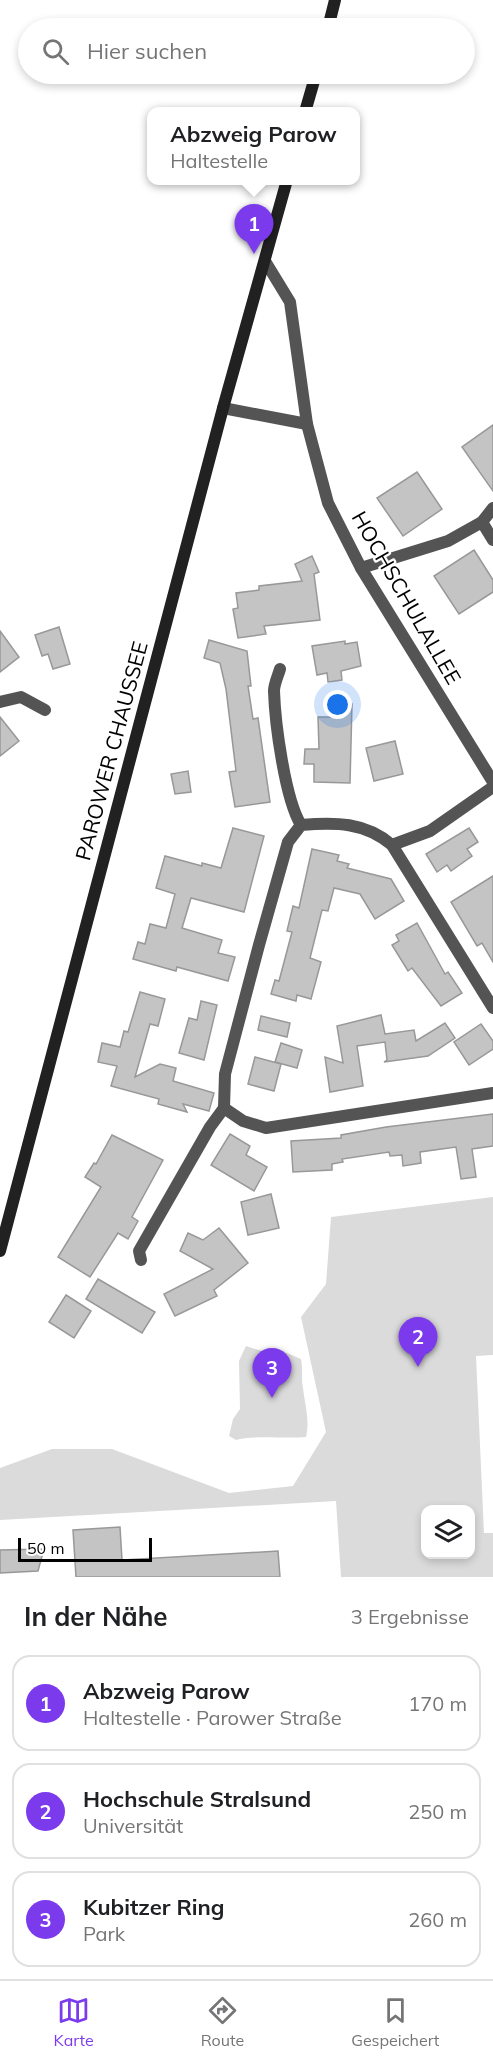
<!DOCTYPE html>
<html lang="de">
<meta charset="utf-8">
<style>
body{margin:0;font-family:Mulish,sans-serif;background:#f2f2f2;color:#202124}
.controls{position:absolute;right:18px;bottom:18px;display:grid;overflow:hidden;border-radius:12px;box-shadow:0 3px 9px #0003}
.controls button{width:54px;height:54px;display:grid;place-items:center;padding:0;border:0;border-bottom:2px solid #e0e0e0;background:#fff;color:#202124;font:30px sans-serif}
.scale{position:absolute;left:18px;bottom:15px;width:134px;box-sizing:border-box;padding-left:6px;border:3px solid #000;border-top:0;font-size:16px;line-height:21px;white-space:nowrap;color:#000;-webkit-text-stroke:4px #fff;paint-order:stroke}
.you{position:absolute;left:338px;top:705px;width:21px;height:21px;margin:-15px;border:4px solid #fff;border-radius:50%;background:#1a73e8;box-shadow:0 0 0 9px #1a73e833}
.badge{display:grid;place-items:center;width:39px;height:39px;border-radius:50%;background:#7c3aed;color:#fff;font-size:20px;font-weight:700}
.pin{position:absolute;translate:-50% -50px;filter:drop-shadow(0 2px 3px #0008)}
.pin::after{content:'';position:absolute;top:32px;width:21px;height:18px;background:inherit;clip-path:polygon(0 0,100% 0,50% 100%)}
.popup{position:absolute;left:147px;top:107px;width:213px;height:78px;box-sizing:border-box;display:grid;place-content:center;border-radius:12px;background:#fff;filter:drop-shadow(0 2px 4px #0005);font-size:20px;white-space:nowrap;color:#757577}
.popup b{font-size:22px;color:#202124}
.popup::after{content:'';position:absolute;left:50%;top:100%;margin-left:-12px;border:12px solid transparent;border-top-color:#fff}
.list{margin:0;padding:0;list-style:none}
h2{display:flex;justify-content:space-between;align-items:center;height:78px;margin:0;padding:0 24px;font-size:26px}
h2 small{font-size:20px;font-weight:400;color:#757577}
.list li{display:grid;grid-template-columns:39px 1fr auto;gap:18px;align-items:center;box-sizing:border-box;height:96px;margin:0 12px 12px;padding:0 12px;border:2px solid #e0e0e0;border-radius:18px}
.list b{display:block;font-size:22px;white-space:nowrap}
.list p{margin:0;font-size:20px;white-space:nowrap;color:#757577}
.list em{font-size:20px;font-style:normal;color:#757577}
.icon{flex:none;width:33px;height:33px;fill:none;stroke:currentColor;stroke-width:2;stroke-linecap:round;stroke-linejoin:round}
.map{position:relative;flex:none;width:493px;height:1577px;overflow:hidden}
.search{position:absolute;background:#fff;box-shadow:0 3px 9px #0003;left:18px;right:18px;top:18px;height:66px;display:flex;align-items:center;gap:15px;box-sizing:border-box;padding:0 21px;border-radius:33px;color:#757577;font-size:22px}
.sheet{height:402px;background:#fff}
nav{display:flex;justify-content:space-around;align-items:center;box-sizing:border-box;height:84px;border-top:2px solid #e0e0e0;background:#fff;font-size:16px;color:#757577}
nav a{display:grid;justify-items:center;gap:3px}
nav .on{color:#7c3aed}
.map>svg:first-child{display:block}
</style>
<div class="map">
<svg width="493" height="1577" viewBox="0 0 493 1577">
<rect width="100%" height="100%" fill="#fff"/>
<!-- green -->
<g fill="#dbdbdb" fill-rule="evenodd">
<path d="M493,1197V1355L476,1356L484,1533H493V1577H341L336,1501L0,1520V1468L52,1449H112L229,1493L293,1486L326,1432L301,1317L326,1284L331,1217ZM426,1510H470V1554H426Z"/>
<path d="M246,1346L271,1354L282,1351L301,1359C303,1369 301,1379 303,1388C305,1406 310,1419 306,1437C287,1439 251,1435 236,1440L229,1436L233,1419L240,1409L239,1361Z"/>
</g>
<!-- building -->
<g fill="#c4c4c4" stroke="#989898" stroke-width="1.5">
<path d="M493,425V491L462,447Z"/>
<path d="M417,472L442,509L403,536L377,498Z"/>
<path d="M474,550L493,580V592L459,614L434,576Z"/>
<path d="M312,556L319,572L314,574L320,620L264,626L266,634L238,638L233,609L238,608L236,593L259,590V586L302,581L295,564Z"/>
<path d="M59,627L70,664L53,669L48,654L42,656L35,635Z"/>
<path d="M0,631L19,657L0,672Z"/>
<path d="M209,640L247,651L251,686H248L253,719L258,718L270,802L235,807L229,772L236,771L226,689L220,663L204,658Z"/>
<path d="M345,641V644L357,642L361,666L341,671L342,680L328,682L327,673L317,675L312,646Z"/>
<path d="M333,704H352L350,783L314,782V764H304L305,749H319L318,717H333Z"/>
<path d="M0,717L19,741L0,756Z"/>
<path d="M395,741L403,774L374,781L366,748Z"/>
<path d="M188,771L191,792L175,794L171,774Z"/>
<path d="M233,828L264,836L244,912L191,898L182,928L222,940L218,953L235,957L228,981L177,967L176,971L133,959L138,942L145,944L150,924L166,928L175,894L156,888L165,856L202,866V863L221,868Z"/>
<path d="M469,828L478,842L467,849L472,856L451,871L447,865L437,872L426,854Z"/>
<path d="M312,849L339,855L337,861L349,864L347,868L391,879L404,901L375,919L360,894L334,888L328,911L322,910L310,958L321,962L311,999L297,995L296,1001L271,994L275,980L279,981L292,932L287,931L293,906L299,908Z"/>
<path d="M493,876V962L482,943L477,946L451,902Z"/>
<path d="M417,923L445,974L448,972L462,993L441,1006L412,968L408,971L392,945L399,941L396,935Z"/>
<path d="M140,992L165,999L158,1026L150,1024L135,1077L160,1064L176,1068L173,1081L214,1093L209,1111L183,1104L187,1112L158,1104L159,1099L111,1086L117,1066L98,1062L102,1043L120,1047L124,1031L128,1032Z"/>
<path d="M201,1001L217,1005L204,1060L179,1053L189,1018L197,1020Z"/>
<path d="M381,1015L385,1034L414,1030L416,1041L445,1023L455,1038L428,1056L384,1062L387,1060L385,1042L357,1046L363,1086L330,1092L325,1057L343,1063L337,1026Z"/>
<path d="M261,1016L290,1023L287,1037L258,1030Z"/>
<path d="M481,1024L493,1041V1049L469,1065L454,1042Z"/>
<path d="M281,1043L302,1050L297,1068L275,1062Z"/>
<path d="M255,1057L281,1064L274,1091L248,1084Z"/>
<path d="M493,1114V1146L472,1149L476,1177L461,1179L456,1147L420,1152L421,1163L403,1166L402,1155L390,1156L389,1152L342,1159L343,1162L332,1164V1170L293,1172L291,1141L341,1138V1135L386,1127Z"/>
<path d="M230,1134L250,1146L246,1155L267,1167L254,1191L211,1165Z"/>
<path d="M112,1135L163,1160L132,1217L138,1221L128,1239L118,1233L90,1277L58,1257L101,1187L85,1177L94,1163L96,1164Z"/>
<path d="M271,1194L279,1228L248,1235L241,1202Z"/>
<path d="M219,1228L248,1263L214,1290L217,1296L175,1316L164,1294L213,1269L180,1251L188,1233L203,1240Z"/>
<path d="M98,1279L155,1312L142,1333L86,1299Z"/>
<path d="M66,1295L91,1311L74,1338L49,1322Z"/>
<path d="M120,1527L122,1560L278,1551L280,1577H76L73,1530Z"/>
<path d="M44,1549L38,1571L0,1573V1550Z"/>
</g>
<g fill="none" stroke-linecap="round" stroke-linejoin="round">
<!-- street -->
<g stroke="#545454" stroke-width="12">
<path d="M265,261L290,302L307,424L328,503L361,568L493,782"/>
<path d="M223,408L307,424"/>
<path d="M493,508L482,522L493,540"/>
<path d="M361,568L448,541L482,522"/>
<path d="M280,669C278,676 274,684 274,691C275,723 285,799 301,825"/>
<path d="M0,702L21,697L45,710"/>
<path d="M392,845L430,831L493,787"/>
<path d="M493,1008L392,845C365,822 335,822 301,825L288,842L259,945L225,1074L224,1108L243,1121L266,1128L493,1093"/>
<path d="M141,1260L139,1251L210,1127L224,1108"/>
</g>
<!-- secondary -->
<g stroke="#212121" stroke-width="12">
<path d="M328,28L335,0"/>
<path d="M305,112L316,74"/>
<path d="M0,1251L223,408L287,180"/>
</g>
</g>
<g text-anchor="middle" stroke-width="4.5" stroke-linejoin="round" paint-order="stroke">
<!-- street labels -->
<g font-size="21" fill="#000" stroke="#fff">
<text transform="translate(406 598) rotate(60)" y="7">HOCHSCHULALLEE</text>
<text transform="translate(112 751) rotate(-75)" y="7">PAROWER CHAUSSEE</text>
</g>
</g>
</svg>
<div class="controls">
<button><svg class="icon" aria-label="layers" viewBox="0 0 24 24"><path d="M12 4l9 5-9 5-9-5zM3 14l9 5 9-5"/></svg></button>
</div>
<div class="scale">50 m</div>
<div class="you"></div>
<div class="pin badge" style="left:254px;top:254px">1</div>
<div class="popup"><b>Abzweig Parow</b>Haltestelle</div>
<div class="pin badge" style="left:418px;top:1367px">2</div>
<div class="pin badge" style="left:272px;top:1398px">3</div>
<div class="search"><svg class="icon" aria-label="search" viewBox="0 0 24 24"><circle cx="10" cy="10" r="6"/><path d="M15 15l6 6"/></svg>Hier suchen</div>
</div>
<section class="sheet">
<h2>In der Nähe<small>3 Ergebnisse</small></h2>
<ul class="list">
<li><span class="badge">1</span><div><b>Abzweig Parow</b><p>Haltestelle · Parower Straße</p></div><em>170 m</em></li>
<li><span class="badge">2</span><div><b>Hochschule Stralsund</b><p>Universität</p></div><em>250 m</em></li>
<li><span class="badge">3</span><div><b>Kubitzer Ring</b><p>Park</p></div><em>260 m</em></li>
</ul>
</section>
<nav>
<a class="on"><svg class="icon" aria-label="map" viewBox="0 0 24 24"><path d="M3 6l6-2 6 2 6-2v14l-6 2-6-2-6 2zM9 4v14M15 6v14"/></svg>Karte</a>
<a><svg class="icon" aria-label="directions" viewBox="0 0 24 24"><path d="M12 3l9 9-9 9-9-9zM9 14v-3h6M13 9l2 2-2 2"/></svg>Route</a>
<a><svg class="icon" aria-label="saved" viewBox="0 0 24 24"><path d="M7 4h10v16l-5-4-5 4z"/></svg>Gespeichert</a>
</nav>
